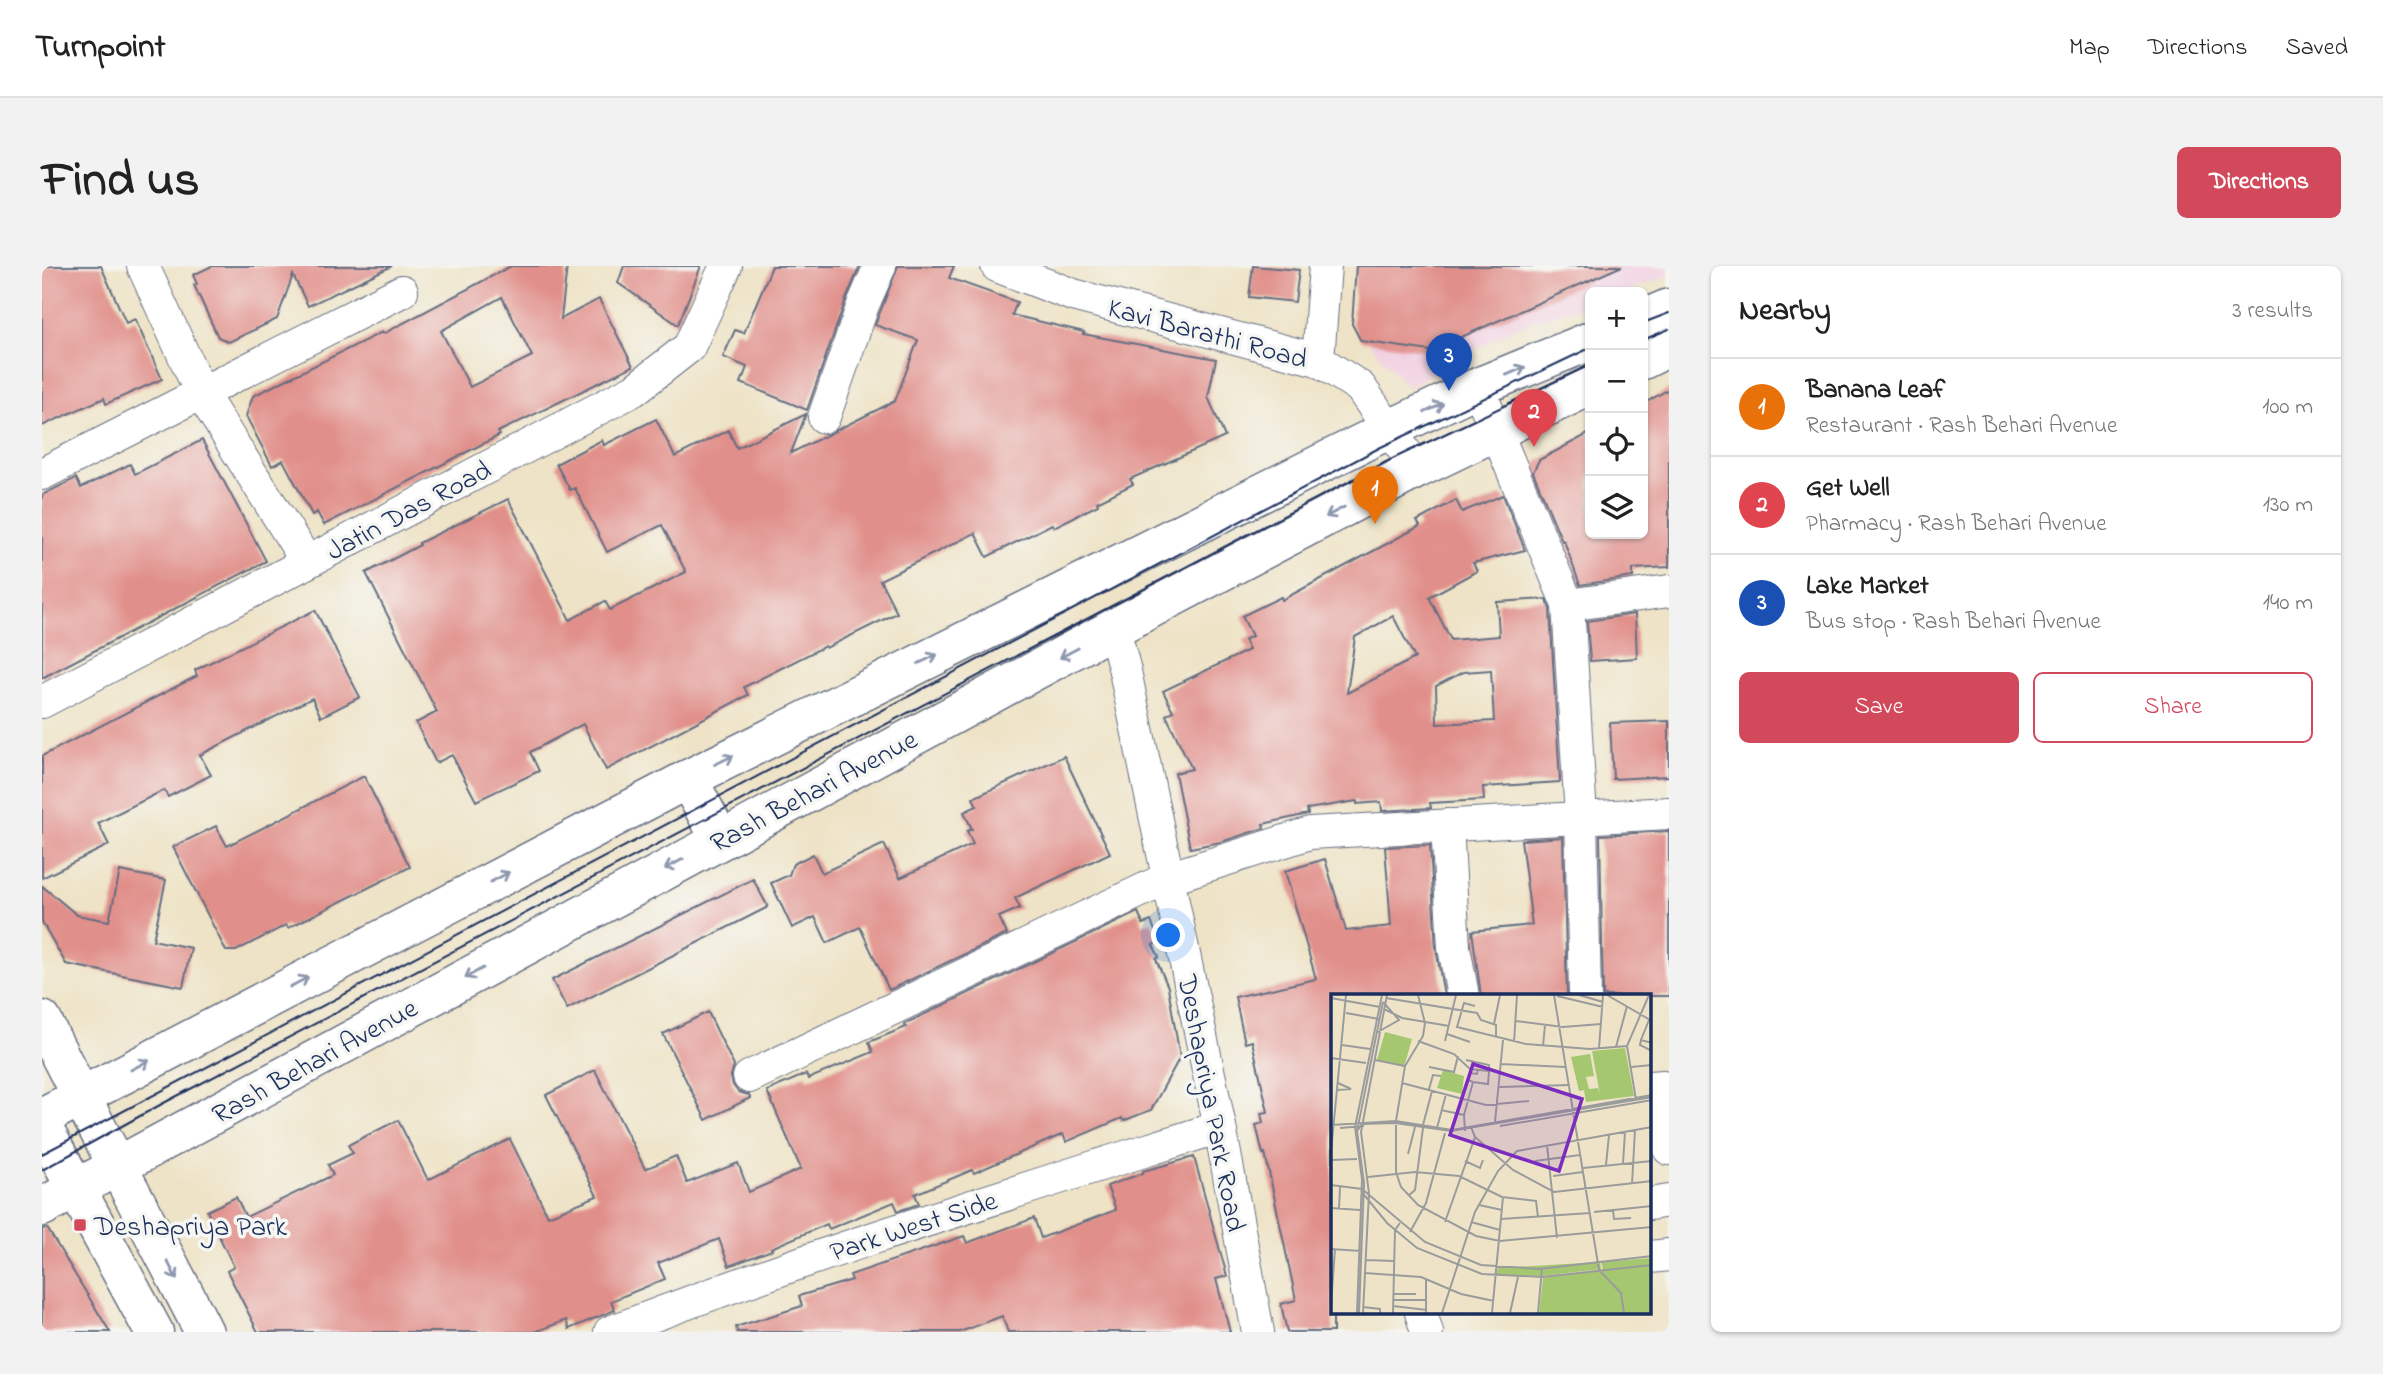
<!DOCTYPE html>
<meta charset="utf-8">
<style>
body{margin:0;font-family:"Indie Flower",sans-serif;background:#f2f2f2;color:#222}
.controls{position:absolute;right:21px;top:21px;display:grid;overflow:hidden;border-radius:10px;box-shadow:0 2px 5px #0004}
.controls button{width:63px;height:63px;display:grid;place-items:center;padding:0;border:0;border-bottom:2px solid #e0e0e0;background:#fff;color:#222;font:35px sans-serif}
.you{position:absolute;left:1127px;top:670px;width:24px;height:24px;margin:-18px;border:5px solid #fff;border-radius:50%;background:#1a73e8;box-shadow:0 0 0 10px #1a73e833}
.badge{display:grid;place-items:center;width:46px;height:46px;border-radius:50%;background:#d1495b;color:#fff;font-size:23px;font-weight:700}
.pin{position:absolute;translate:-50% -58px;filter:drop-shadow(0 2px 4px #0008)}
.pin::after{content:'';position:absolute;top:37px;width:24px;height:21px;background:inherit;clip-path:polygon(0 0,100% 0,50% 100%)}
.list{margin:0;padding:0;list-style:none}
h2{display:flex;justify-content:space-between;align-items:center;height:91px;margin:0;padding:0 28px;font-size:30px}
h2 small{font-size:23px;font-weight:400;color:#767676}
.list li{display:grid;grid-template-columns:46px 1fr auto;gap:21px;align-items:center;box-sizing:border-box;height:98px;padding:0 28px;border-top:2px solid #e0e0e0}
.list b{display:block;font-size:26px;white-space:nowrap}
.list p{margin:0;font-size:23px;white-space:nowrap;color:#767676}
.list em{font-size:23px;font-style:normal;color:#767676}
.actions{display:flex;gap:14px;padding:21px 28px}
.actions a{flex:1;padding:16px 0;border:2px solid #d1495b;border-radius:10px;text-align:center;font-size:24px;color:#d1495b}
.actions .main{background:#d1495b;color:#fff}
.icon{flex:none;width:38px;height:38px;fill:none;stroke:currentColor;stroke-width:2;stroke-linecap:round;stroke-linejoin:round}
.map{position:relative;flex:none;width:1627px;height:1066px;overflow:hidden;border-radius:10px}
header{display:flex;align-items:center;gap:42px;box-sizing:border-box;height:98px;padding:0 35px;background:#fff;border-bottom:2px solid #e0e0e0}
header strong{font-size:33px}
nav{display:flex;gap:38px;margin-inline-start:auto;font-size:24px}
.intro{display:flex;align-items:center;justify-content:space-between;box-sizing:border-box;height:168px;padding:0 42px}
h1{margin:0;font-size:49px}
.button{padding:18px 32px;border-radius:10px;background:#d1495b;color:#fff;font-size:24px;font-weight:700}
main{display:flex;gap:42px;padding:0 42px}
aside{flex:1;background:#fff;border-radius:10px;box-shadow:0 2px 5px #0004}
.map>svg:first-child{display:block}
</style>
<header>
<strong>Turnpoint</strong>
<nav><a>Map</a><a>Directions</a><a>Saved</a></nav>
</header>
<div class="intro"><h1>Find us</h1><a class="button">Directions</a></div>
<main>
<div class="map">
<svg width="1627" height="1066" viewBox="0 0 1627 1066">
<rect width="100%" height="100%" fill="#f6f6f2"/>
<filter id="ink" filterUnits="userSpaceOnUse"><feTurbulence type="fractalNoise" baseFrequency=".0143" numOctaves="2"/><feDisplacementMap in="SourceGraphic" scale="14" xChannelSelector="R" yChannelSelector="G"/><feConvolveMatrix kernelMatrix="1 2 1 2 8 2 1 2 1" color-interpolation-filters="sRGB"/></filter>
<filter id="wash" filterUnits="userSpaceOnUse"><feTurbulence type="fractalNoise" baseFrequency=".00686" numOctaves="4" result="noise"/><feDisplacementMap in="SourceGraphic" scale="28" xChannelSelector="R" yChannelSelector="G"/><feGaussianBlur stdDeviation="1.57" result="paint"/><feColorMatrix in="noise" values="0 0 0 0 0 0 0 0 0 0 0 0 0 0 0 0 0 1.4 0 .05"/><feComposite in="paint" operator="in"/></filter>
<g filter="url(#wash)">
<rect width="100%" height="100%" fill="#eee3c6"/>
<!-- built -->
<path fill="#f2cfe1" d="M1322,0H1627V10L1583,26H1548V37L1476,60L1366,121L1310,58Z"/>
<g id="blocks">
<!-- building -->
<g fill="#e18f8a" fill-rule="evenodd">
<path d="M0,0H59L84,57L93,53L120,113L64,138L62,132L0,160Z"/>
<path d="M170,0H350L266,40L251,9L235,53L187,76L176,71L152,19L155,18L151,9Z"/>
<path d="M469,0H525L519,53L557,33L591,100L456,166L458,169L282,259L275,246L270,249L241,194L230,200L204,150L211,130L340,66L341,68ZM460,31L490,90L428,121L399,65Z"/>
<path d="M582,0H659L636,59L576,17Z"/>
<path d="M730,0H818L804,33L765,144L699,117L705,101L681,91L693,64L702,67Z"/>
<path d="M856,0H912L907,12L975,36L970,49L1042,66L1041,68L1174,93L1166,131L1183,171L1088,213L1091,218L1055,236L1056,239L1012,261L1010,258L945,291L933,267L838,314L855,347L784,382L783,380L702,421L706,429L564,504L541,458L488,486L497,505L434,535L410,489L394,497L374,457L395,446L324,307L378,279L377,277L466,233L528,354L563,335L568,344L644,306L620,259L565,286L533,222L528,224L514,198L560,174L562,179L614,153L633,191L686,164L695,182L764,148L749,187L853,135L876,74L833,59Z"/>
<path d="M1211,0L1257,4L1253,36L1207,31Z"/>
<path d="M1314,0H1580L1388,85L1319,75L1310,58Z"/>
<path d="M1627,123V301L1591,303V311L1538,319L1522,275H1520L1491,206L1497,194L1548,167V268H1601V138Z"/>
<path d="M160,174L224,295L0,412V229L34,212L39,222L88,198L93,208Z"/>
<path d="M1461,229L1483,284L1431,297L1435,305L1387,331L1409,374L1457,370L1455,336L1504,333L1508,343L1518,516L1441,521L1442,534L1388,537L1389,542L1340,545L1339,536L1315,538V535L1265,543L1266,548L1221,558L1222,562L1179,576L1148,582L1133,507L1150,503L1124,449L1131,445L1121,425L1207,384L1202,374L1210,370L1200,350L1239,331L1240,334L1378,260L1375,255L1414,234L1420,246ZM1351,350L1373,392L1305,427L1313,371ZM1449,404L1452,455L1395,458L1394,420L1421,406Z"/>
<path d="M273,344L318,431L279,451L270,432L158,489L169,509L126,531L122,524L56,557L67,579L0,612V490L155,410L153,404Z"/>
<path d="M1593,348L1595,392L1548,395L1545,355Z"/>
<path d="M1627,455V510L1571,513L1568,457Z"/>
<path d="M1022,490L1068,587L973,632L978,642L957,651L965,668L847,724L818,661L785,677L773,651L750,662L729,617L747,609L751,598L771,588L780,607L842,578L858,612L931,578L925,565L930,563L922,546L935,540L931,532Z"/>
<path d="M322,510L368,601L246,662L244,659L194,685H184L131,581L174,560L185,580Z"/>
<path d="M1627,565V730H1561L1558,569Z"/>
<path d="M1521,571L1525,730H1439L1430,665L1490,659L1479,574Z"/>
<path d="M1388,579L1394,682L1402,730H1291V1066H1245L1239,1038L1254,1034L1223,887L1221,888L1214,859L1221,857L1219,847L1226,846L1210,775L1203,777L1193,731L1274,713L1243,605L1283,593L1304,665L1349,660L1343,581Z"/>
<path d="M78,605L124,614L111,674L149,682L141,721L24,698L0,656V620L35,649L67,655Z"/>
<path d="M711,613L726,641L525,743L510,714Z"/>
<path d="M1096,646L1101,658L1109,655L1117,675L1111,679L1117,691L1114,693L1126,721L1138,791L1109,844L1081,855L1080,852L1024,876L1021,868L932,907L930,904L873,928L877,938L856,945L852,936L787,963L785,958L729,982L730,984L687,1000L677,973L616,997L623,1013L569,1035L573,1044L527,1063L524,1054L493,1066H216L185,1005L192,1001L165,945L194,931L204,951L291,909L286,899L311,887L306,879L356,854L386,914L468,873L506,950L555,930L504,829L553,804L603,903L634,890L645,917L696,897L707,926L759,903L725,825L764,808L766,813L831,786L827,776L864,761L862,758Z"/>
<path d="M666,746L692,800L689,810L691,819L696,826L707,829L708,832L664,854L621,768Z"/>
<path d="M1152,891L1185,1010L1174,1013L1188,1066H966L960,1050L918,1066H695L694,1061L760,1040L757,1030L810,1014L808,1009L922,970L925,977L992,952L999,972L1074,944L1065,920L1101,907V905Z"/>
<path d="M5,962L68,1066H0V963Z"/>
</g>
</g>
</g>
<g filter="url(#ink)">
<use href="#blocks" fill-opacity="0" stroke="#656e82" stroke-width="2"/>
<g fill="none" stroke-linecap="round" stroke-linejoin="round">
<defs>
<g id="minor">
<path d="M101,0L159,127L265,296"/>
<path d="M955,0L1031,29L1276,94L1318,121L1375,203"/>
<path d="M1276,94L1283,0"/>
<path d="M1436,121L1526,339L1539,551L1543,730"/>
<path d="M782,151L821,39L838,0"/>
<path d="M0,208L360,25"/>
<path d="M1526,339L1627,325"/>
<path d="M1072,362L1083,405L1178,861L1216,1066"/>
<path d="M0,436L592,124L647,81L684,0"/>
<path d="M1405,559L1412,681L1421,730"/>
<path d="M707,811L1126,612L1268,567L1627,547"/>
<path d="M1608,821L1621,820L1627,883"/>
<path d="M1608,938L1627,935"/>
<path d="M1608,991L1627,989"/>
<path d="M1379,1047L1385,1066"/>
<path d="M568,1066C768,989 973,926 1178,861"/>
</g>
<g id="secondary">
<path d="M0,754C52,859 109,961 162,1066"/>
<path d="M0,860L112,1066"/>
</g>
<g id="primary">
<path d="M1601,53L1627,42"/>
<path d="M1601,94L1627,81"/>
<path d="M646,513L678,573"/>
<path d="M0,851L646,513L1348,163L1436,121L1548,75"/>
<path d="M0,941L1072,362L1375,203L1548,120"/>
</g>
</defs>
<!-- minor casing -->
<use href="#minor" stroke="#656e82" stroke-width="34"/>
<!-- secondary casing -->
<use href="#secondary" stroke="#656e82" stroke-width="41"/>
<!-- primary casing -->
<use href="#primary" stroke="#656e82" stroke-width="41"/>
<!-- minor -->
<use href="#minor" stroke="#fff" stroke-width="32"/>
<!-- secondary -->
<use href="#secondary" stroke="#fff" stroke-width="38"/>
<!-- primary -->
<use href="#primary" stroke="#fff" stroke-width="38"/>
<!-- tram -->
<g stroke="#1b2f5e" stroke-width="2">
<path d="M1601,57L1627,47"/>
<path d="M1601,74L1627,63"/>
<path d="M0,888L1337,182L1548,82"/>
<path d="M0,904L118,839L1344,196L1548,99"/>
</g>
</g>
<!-- one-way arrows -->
<defs><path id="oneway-shaft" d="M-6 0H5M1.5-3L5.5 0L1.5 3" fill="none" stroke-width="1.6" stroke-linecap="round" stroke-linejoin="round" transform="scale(1.75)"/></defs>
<g stroke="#8d97ae">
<use href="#oneway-shaft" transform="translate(1474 105) rotate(-23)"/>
<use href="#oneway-shaft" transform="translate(1392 142) rotate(-25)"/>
<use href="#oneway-shaft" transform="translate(1293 246) rotate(152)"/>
<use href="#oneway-shaft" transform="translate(1027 387) rotate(152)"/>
<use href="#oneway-shaft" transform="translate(886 393) rotate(-26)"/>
<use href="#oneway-shaft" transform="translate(682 494) rotate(-26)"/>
<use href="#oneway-shaft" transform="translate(632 598) rotate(151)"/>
<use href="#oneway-shaft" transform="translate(458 611) rotate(-28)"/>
<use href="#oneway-shaft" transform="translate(432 707) rotate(151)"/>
<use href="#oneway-shaft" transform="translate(257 716) rotate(-28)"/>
<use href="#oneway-shaft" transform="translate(98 799) rotate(-28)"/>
<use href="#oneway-shaft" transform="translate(130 1004) rotate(63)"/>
</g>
</g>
<!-- markers -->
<rect fill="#d1495b" stroke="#f6f6f2" stroke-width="2.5" x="31" y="952" width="14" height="14" rx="3.5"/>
<g text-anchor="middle" stroke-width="7" stroke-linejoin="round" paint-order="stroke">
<!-- street labels -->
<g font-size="28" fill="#1b2f5e" stroke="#f6f6f2">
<text transform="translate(1166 66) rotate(15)" y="10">Kavi Barathi Road</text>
<text transform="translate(366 243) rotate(-28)" y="10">Jatin Das Road</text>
<text transform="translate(771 524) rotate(-28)" y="10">Rash Behari Avenue</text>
<text transform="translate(272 794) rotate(-29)" y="10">Rash Behari Avenue</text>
<text transform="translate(1171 837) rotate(79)" y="10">Deshapriya Park Road</text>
<text transform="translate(871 959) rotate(-18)" y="10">Park West Side</text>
</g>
<!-- poi labels -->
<g font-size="28" fill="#1b2f5e" stroke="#f6f6f2" text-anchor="start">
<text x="52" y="969">Deshapriya Park</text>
</g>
</g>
<!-- overview -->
<g transform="translate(1289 728)">
<rect width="320" height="320" fill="#eee3c6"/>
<path d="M54,38L81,45L73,73L46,66ZM294,54L303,102L255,108L253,96L248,97L240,63L259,60L263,82L255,83L258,95L267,94L269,101L261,57ZM112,76L133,82L131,100L106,94ZM320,264V319H208L212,284L272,275L270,268ZM269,268L270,275L211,282L165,281L167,274Z" fill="#a5c770"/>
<path fill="none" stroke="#9a9b9c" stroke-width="2" d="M223,1L268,276L290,299L293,319M248,1L272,8M276,1L321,27M226,2L272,13M0,4L49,13M55,4L146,19L150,26L165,31V44M144,12L133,9L126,33L195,50L259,55L296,52L318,1M53,15L71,24L118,32M15,19L48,25M185,27L232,33L270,30M163,30L169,1M45,39L68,26L52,8M116,40L139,48M310,46L318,26M87,47L123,60L139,75L158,77M114,47L125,1M183,48L186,1M321,49L310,46L309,51L321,57M11,51L39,55M212,52L214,31M296,52L305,106M285,53L296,12M268,54L272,1M0,64L35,69M44,66L74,72M170,70L235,73M98,73L123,78L127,62M300,73L321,71M142,88L137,86L139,79L146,80L147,75M71,89L155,111L198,107M168,93L239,91M98,95L102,81L110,82M6,96L20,95L7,89M110,116L133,121M65,127L74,72L92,42L94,29L87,1M164,128L172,46M0,131L65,127L121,136L321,101M65,131V178L70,193L87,211L145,242L169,247L321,233M92,131L101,97M169,132L321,106M140,133L144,143L182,176L223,198L321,187M9,134L33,132M106,134L115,100M26,137L31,130L64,129L120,137L321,103M134,137L133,121L142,88L157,90L158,77V71L135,66M216,151L226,244M0,158L15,1M77,160L84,133M0,166L26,165M134,167L149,174L152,166M204,167L249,161M292,169L294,138M275,171L278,141M252,174L321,167M222,182L252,178M37,183L84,178L128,182L171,203L205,207L207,223M301,190L304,136M0,191L31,195L94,248L150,271L208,275L321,262M30,197L56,229L86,254L151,280L211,283L321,271M77,202L84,196L92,134M148,211L171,216M0,214L29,216M8,215L9,193M282,216L283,225L300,224M263,218L321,212M170,225L259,219M114,228L144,143M140,228L169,236M79,238L95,209L114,139M0,255L30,257M35,266L63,267M34,279L90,283L130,300L163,307M95,285V319M63,300H85M62,306H96M0,311L4,255M62,312L96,316M32,313L49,315V319M26,319L31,185L24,133L51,1M28,319L33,189L26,137L52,8M32,319L38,199L30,138L56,1M62,319L64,236L69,229M111,319L144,218L167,177L186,157L321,133M161,319L172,203M179,319L187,283M207,319L211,274"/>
<path fill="#7b2cbf" fill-opacity="0.15" stroke="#7b2cbf" stroke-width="3.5" d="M142,70L251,105L228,177L119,141Z"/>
<rect width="320" height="320" fill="none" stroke="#1b2f5e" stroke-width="3.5"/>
</g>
</svg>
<div class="controls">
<button>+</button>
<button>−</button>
<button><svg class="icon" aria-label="locate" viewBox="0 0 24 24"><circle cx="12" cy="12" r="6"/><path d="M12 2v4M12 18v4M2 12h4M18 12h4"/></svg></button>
<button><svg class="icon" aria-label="layers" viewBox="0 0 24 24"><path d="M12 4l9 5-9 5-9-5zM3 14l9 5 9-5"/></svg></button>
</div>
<div class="you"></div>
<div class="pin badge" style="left:1333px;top:258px;background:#e8710a">1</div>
<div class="pin badge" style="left:1492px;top:181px;background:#e0444e">2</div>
<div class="pin badge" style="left:1407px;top:125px;background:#1a4fb4">3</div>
</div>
<aside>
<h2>Nearby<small>3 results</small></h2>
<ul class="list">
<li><span class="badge" style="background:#e8710a">1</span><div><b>Banana Leaf</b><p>Restaurant · Rash Behari Avenue</p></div><em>100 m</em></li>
<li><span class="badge" style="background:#e0444e">2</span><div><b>Get Well</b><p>Pharmacy · Rash Behari Avenue</p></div><em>130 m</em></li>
<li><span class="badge" style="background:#1a4fb4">3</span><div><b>Lake Market</b><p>Bus stop · Rash Behari Avenue</p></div><em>140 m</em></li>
</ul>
<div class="actions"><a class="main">Save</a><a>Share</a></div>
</aside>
</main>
